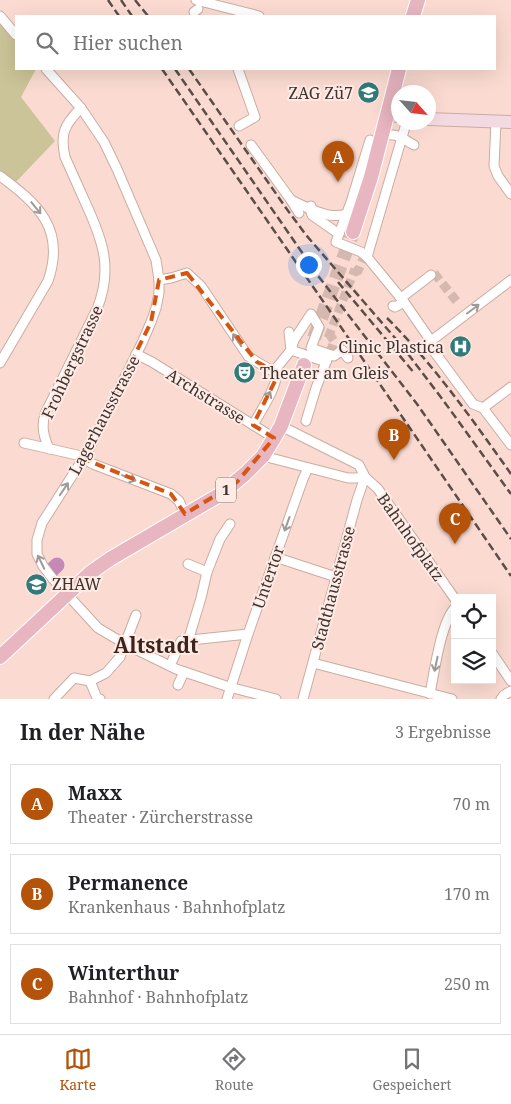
<!DOCTYPE html>
<html lang="de">
<meta charset="utf-8">
<style>
body{margin:0;font-family:"Noto Serif",serif;background:#f2f2f2;color:#202124}
.controls{position:absolute;right:15px;bottom:15px;display:grid;overflow:hidden;border-radius:0px;box-shadow:0 5px 20px #0002}
.controls button{width:45px;height:45px;display:grid;place-items:center;padding:0;border:0;border-bottom:1px solid #e0e0e0;background:#fff;color:#202124;font:25px sans-serif}
.compass{position:absolute;left:391px;top:85px;width:45px;height:45px;border-radius:50%;background:#fff;box-shadow:0 5px 20px #0002;rotate:117deg}
.you{position:absolute;left:308px;top:264px;width:18px;height:18px;margin:-12px;border:4px solid #fff;border-radius:50%;background:#1a73e8;box-shadow:0 0 0 8px #1a73e833}
.badge{display:grid;place-items:center;width:32px;height:32px;border-radius:50%;background:#b45309;color:#fff;font-size:16px;font-weight:700}
.pin{position:absolute;translate:-50% -41px;filter:drop-shadow(0 1px 2px #0008)}
.pin::after{content:'';position:absolute;top:26px;width:18px;height:15px;background:inherit;clip-path:polygon(0 0,100% 0,50% 100%)}
.list{margin:0;padding:0;list-style:none}
h2{display:flex;justify-content:space-between;align-items:center;height:65px;margin:0;padding:0 20px;font-size:21px}
h2 small{font-size:16px;font-weight:400;color:#757577}
.list li{display:grid;grid-template-columns:32px 1fr auto;gap:15px;align-items:center;box-sizing:border-box;height:80px;margin:0 10px 10px;padding:0 10px;border:1px solid #e0e0e0;border-radius:0px}
.list b{display:block;font-size:19px;white-space:nowrap}
.list p{margin:0;font-size:16px;white-space:nowrap;color:#757577}
.list em{font-size:16px;font-style:normal;color:#757577}
.icon{flex:none;width:28px;height:28px;fill:none;stroke:currentColor;stroke-width:2;stroke-linecap:round;stroke-linejoin:round}
.map{position:relative;flex:none;width:511px;height:699px;overflow:hidden}
.search{position:absolute;background:#fff;box-shadow:0 5px 20px #0002;left:15px;right:15px;top:15px;height:55px;display:flex;align-items:center;gap:12px;box-sizing:border-box;padding:0 18px;border-radius:0px;color:#757577;font-size:19px}
.sheet{height:335px;background:#fff}
nav{display:flex;justify-content:space-around;align-items:center;box-sizing:border-box;height:70px;border-top:1px solid #e0e0e0;background:#fff;font-size:14px;color:#757577}
nav a{display:grid;justify-items:center;gap:2px}
nav .on{color:#b45309}
.map>svg:first-child{display:block}
</style>
<div class="map">
<svg width="511" height="699" viewBox="0 0 511 699">
<rect width="100%" height="100%" fill="#fbdbd1"/>
<!-- green -->
<path fill="#cbc498" d="M0,16L16,35V69H36L21,97L55,141L13,185L0,176Z"/>
<g fill="none" stroke-linecap="round" stroke-linejoin="round">
<!-- river -->
<path stroke="#c588b7" stroke-width="15" d="M53,569L57,565"/>
<!-- street-tunnel -->
<g stroke="#d5b9b1" stroke-width="9" stroke-dasharray="9 4.5" stroke-linecap="butt">
<path d="M354,271H358L363,259"/>
<path d="M434,273L458,303"/>
<path d="M328,338L355,269"/>
<path d="M330,353L334,341L330,335"/>
</g>
<!-- primary-tunnel -->
<path stroke="#d5b9b1" stroke-width="14" stroke-dasharray="14 7" stroke-linecap="butt" d="M314,338L353,232"/>
<defs>
<g id="street">
<path d="M196,0L259,16"/>
<path d="M194,12L198,9"/>
<path d="M0,16L16,35"/>
<path d="M46,69L81,108L104,142L117,169L156,260L159,280V293L156,308L151,322L142,343L88,451L42,523L37,540V554L43,566L53,579L98,628L125,644L176,669L229,687L276,699"/>
<path d="M238,69L255,117L239,126"/>
<path d="M496,122L494,166L498,176L511,194"/>
<path d="M391,135C399,134 406,141 414,145"/>
<path d="M251,145L291,200L310,209L312,215L339,234L336,242L361,252L367,257L404,302L431,341L433,350L473,404L483,408L511,445"/>
<path d="M0,176C38,204 66,229 48,281L0,363"/>
<path d="M291,200L299,213"/>
<path d="M311,206L310,209C324,214 332,218 347,214"/>
<path d="M339,234L351,202L370,140"/>
<path d="M367,257L405,127"/>
<path d="M159,280L171,278L187,273L201,286L248,356L257,362L276,373C279,384 259,414 253,425"/>
<path d="M401,298L431,275"/>
<path d="M393,306L395,307L404,302"/>
<path d="M431,341L511,280"/>
<path d="M136,354L152,362L274,438"/>
<path d="M326,362L291,350L294,340L311,314L319,327L311,348L334,356L342,350L348,358"/>
<path d="M274,371L291,350L289,332"/>
<path d="M483,408L511,387"/>
<path d="M306,421L316,388L328,357"/>
<path d="M281,426L359,465L365,477L378,489L455,599"/>
<path d="M24,443L77,455L93,464L171,494L179,501L185,514"/>
<path d="M49,449C44,437 41,427 45,414L97,309C113,269 103,241 86,204C79,188 72,173 65,157C60,134 64,125 81,108"/>
<path d="M263,456L348,478H356L365,477"/>
<path d="M275,557L336,577"/>
<path d="M188,564L207,572L201,598L188,641"/>
<path d="M207,572L220,539L230,524"/>
<path d="M492,653L511,681"/>
<path d="M313,663L452,699"/>
<path d="M170,666L181,641L248,634"/>
<path d="M90,681L97,698L100,699"/>
<path d="M178,685L184,672"/>
<path d="M430,694C434,673 441,622 455,608"/>
<path d="M54,699L74,678L90,681L106,673L120,657L136,615"/>
<path d="M227,699L248,634L303,479L308,468"/>
<path d="M303,699L357,500L365,477"/>
<path d="M501,699L504,695L511,691"/>
</g>
<g id="secondary">
<path d="M387,114L398,116"/>
<path d="M428,119L511,122"/>
</g>
<g id="primary">
<path d="M413,16L418,0"/>
<path d="M353,232L371,177L399,69"/>
<path d="M0,657L90,573L110,559L221,494L245,474L263,456L274,438L281,426L304,365"/>
</g>
</defs>
<!-- street casing -->
<use href="#street" stroke="#caaca2" stroke-width="11"/>
<!-- secondary casing -->
<use href="#secondary" stroke="#caaca2" stroke-width="14"/>
<!-- primary casing -->
<use href="#primary" stroke="#fff" stroke-width="16"/>
<!-- street -->
<use href="#street" stroke="#fff" stroke-width="9"/>
<!-- secondary -->
<use href="#secondary" stroke="#f3dae0" stroke-width="12"/>
<!-- primary -->
<use href="#primary" stroke="#e8b6c0" stroke-width="14"/>
<!-- rail -->
<g stroke="#5c4d48" stroke-width="2.5" stroke-dasharray="8 4" stroke-linecap="butt">
<path d="M108,0L119,16"/>
<path d="M121,0L132,16"/>
<path d="M135,0L148,16"/>
<path d="M162,69L334,317L511,576"/>
<path d="M175,69L319,277L417,404L511,539"/>
<path d="M189,69L286,208L306,235L402,346L443,400L511,494"/>
<path d="M338,282L415,374"/>
<path d="M387,318C434,365 472,419 511,474"/>
</g>
</g>
<!-- one-way arrows -->
<defs><path id="oneway-shaft" d="M-6 0H5M1.5-3L5.5 0L1.5 3" fill="none" stroke-width="1.6" stroke-linecap="round" stroke-linejoin="round" transform="scale(1.25)"/></defs>
<g stroke="#9f9997">
<use href="#oneway-shaft" transform="translate(36 208) rotate(51)"/>
<use href="#oneway-shaft" transform="translate(473 309) rotate(-37)"/>
<use href="#oneway-shaft" transform="translate(237 340) rotate(-124)"/>
<use href="#oneway-shaft" transform="translate(267 398) rotate(-62)"/>
<use href="#oneway-shaft" transform="translate(129 478) rotate(22)"/>
<use href="#oneway-shaft" transform="translate(64 489) rotate(-56)"/>
<use href="#oneway-shaft" transform="translate(287 524) rotate(110)"/>
<use href="#oneway-shaft" transform="translate(41 562) rotate(-116)"/>
<use href="#oneway-shaft" transform="translate(436 664) rotate(102)"/>
</g>
<!-- marked area -->
<path fill="none" stroke="#d75510" stroke-width="4" stroke-dasharray="10 6" stroke-linejoin="round" d="M187,273L257,362L274,371L277,377L253,425L274,438L237,482L185,514L171,494L84,459L151,322L159,280Z"/>
<!-- icons -->
<defs>
<symbol id="university-disc" viewBox="-11 -11 22 22"><circle r="9.5" fill="#307a79" stroke="#ffebe5"/><path d="M0-5L7-2L0 1L-7-2ZM-4 1L0 2.5L4 1V4Q0 6-4 4Z" fill="#fff"/></symbol>
<symbol id="hospital-disc" viewBox="-11 -11 22 22"><circle r="9.5" fill="#307a79" stroke="#ffebe5"/><path d="M-5-5h3v3.5h4V-5h3V5h-3V1.5h-4V5h-3Z" fill="#fff"/></symbol>
<symbol id="theatre-disc" viewBox="-11 -11 22 22"><circle r="9.5" fill="#307a79" stroke="#ffebe5"/><path d="M-5-5.5Q0-4 5-5.5V0Q5 5 0 6Q-5 5-5 0ZM-3.3-2.5H-1v1.5H-3.3ZM1-2.5H3.3v1.5H1ZM-2.8 1Q0 5.5 2.8 1Z" fill="#fff"/></symbol>
</defs>
<g fill-rule="evenodd">
<use href="#university-disc" x="356" y="80" width="25" height="25"/>
<use href="#hospital-disc" x="448" y="334" width="25" height="25"/>
<use href="#theatre-disc" x="232" y="360" width="25" height="25"/>
<use href="#university-disc" x="24" y="572" width="25" height="25"/>
</g>
<g text-anchor="middle" stroke-width="4" stroke-linejoin="round" paint-order="stroke">
<!-- shield labels -->
<rect fill="#ffebe5" stroke="#796a66" stroke-width="1" x="216" y="477.5" width="20" height="25" rx="4"/>
<g font-size="15" font-weight="bold" fill="#3f332f">
<text x="226" y="495">1</text>
</g>
<!-- poi labels -->
<g font-size="16" fill="#3f332f" stroke="#ffebe5" text-anchor="end">
<text x="353" y="99">ZAG Zü7</text>
<text x="444" y="353">Clinic Plastica</text>
<text x="260" y="379" text-anchor="start">Theater am Gleis</text>
<text x="52" y="590" text-anchor="start">ZHAW</text>
</g>
<!-- street labels -->
<g font-size="16" fill="#3f332f" stroke="#ffebe5">
<text transform="translate(72 362) rotate(-65)" y="6">Frohbergstrasse</text>
<text transform="translate(206 396) rotate(32)" y="6">Archstrasse</text>
<text transform="translate(104 415) rotate(-62)" y="6">Lagerhausstrasse</text>
<text transform="translate(411 537) rotate(55)" y="6">Bahnhofplatz</text>
<text transform="translate(268 577) rotate(-71)" y="6">Untertor</text>
<text transform="translate(333 588) rotate(-75)" y="6">Stadthausstrasse</text>
</g>
<!-- district labels -->
<g font-size="21" font-weight="bold" fill="#3c241d" stroke="#ffebe5">
<text x="156" y="653">Altstadt</text>
</g>
</g>
</svg>
<div class="controls">
<button><svg class="icon" aria-label="locate" viewBox="0 0 24 24"><circle cx="12" cy="12" r="6"/><path d="M12 2v4M12 18v4M2 12h4M18 12h4"/></svg></button>
<button><svg class="icon" aria-label="layers" viewBox="0 0 24 24"><path d="M12 4l9 5-9 5-9-5zM3 14l9 5 9-5"/></svg></button>
</div>
<svg class="compass" viewBox="-18 -18 36 36"><path d="M0-13l5 13h-10z" fill="#e53935"/><path d="M0 13l5-13h-10z" fill="#757577"/></svg>
<div class="you"></div>
<div class="pin badge" style="left:338px;top:182px">A</div>
<div class="pin badge" style="left:394px;top:460px">B</div>
<div class="pin badge" style="left:455px;top:544px">C</div>
<div class="search"><svg class="icon" aria-label="search" viewBox="0 0 24 24"><circle cx="10" cy="10" r="6"/><path d="M15 15l6 6"/></svg>Hier suchen</div>
</div>
<section class="sheet">
<h2>In der Nähe<small>3 Ergebnisse</small></h2>
<ul class="list">
<li><span class="badge">A</span><div><b>Maxx</b><p>Theater · Zürcherstrasse</p></div><em>70 m</em></li>
<li><span class="badge">B</span><div><b>Permanence</b><p>Krankenhaus · Bahnhofplatz</p></div><em>170 m</em></li>
<li><span class="badge">C</span><div><b>Winterthur</b><p>Bahnhof · Bahnhofplatz</p></div><em>250 m</em></li>
</ul>
</section>
<nav>
<a class="on"><svg class="icon" aria-label="map" viewBox="0 0 24 24"><path d="M3 6l6-2 6 2 6-2v14l-6 2-6-2-6 2zM9 4v14M15 6v14"/></svg>Karte</a>
<a><svg class="icon" aria-label="directions" viewBox="0 0 24 24"><path d="M12 3l9 9-9 9-9-9zM9 14v-3h6M13 9l2 2-2 2"/></svg>Route</a>
<a><svg class="icon" aria-label="saved" viewBox="0 0 24 24"><path d="M7 4h10v16l-5-4-5 4z"/></svg>Gespeichert</a>
</nav>
